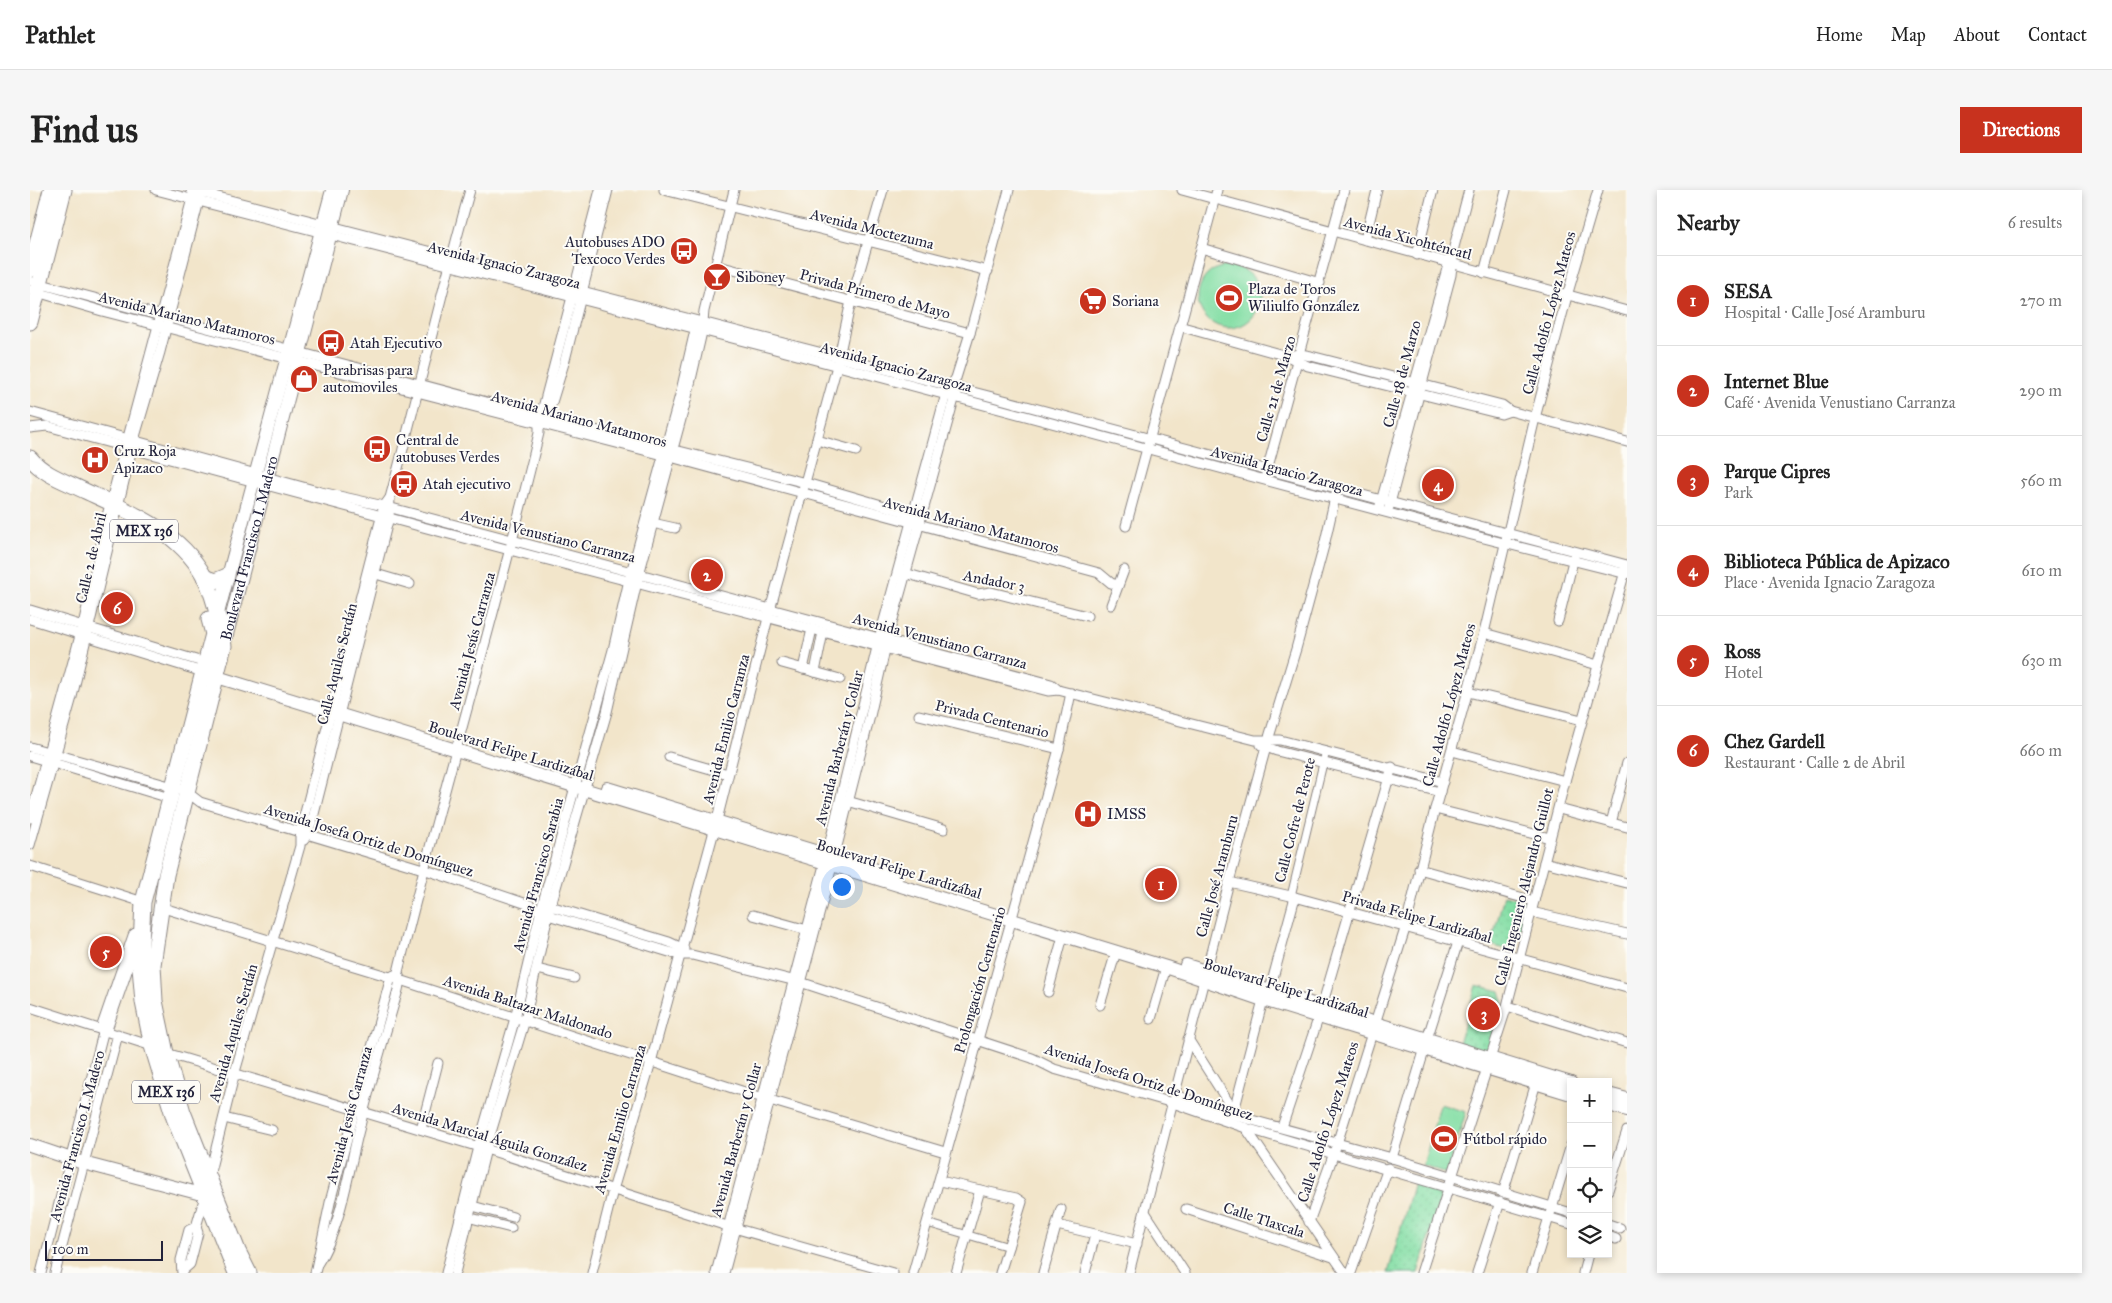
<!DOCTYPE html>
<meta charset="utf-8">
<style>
body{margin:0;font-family:"IM FELL Great Primer",serif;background:#f6f6f6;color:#222}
.controls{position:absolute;right:15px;bottom:15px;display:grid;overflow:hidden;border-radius:0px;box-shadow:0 2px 8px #0003}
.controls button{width:45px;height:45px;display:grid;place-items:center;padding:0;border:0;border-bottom:1px solid #e0e0e0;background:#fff;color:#222;font:25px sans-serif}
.scale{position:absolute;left:15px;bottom:12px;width:118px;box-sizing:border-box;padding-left:5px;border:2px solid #22223b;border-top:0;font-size:14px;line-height:18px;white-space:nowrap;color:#22223b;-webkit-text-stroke:4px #fdfcf7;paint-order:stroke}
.you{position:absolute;left:811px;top:696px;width:18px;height:18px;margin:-12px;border:4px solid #fff;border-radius:50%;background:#1a73e8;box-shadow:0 0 0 8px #1a73e833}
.badge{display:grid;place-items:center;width:32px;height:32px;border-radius:50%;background:#c8321e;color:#fff;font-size:16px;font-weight:700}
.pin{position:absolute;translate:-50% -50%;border:2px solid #fff;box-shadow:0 1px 5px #0006}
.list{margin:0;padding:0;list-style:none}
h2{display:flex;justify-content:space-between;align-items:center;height:65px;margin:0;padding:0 20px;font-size:21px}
h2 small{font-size:16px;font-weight:400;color:#767676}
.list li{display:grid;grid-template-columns:32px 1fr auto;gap:15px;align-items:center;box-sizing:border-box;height:90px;padding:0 20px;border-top:1px solid #e0e0e0}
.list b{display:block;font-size:19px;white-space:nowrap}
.list p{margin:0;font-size:16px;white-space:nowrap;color:#767676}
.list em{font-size:16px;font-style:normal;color:#767676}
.icon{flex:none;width:28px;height:28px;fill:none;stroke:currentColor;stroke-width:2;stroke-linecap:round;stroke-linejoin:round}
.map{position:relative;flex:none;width:1597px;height:1083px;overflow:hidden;border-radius:0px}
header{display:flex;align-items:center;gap:30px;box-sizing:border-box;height:70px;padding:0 25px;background:#fff;border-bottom:1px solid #e0e0e0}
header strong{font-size:24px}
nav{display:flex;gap:28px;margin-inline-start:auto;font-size:18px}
.intro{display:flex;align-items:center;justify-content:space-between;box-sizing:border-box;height:120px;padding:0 30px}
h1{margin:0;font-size:35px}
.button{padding:12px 22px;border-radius:0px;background:#c8321e;color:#fff;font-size:18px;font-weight:700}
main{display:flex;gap:30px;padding:0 30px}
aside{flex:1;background:#fff;border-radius:0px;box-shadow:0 2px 8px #0003}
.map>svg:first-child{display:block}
</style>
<header>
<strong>Pathlet</strong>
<nav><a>Home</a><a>Map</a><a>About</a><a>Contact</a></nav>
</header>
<div class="intro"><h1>Find us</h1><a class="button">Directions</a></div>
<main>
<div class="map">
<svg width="1597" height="1083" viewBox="0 0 1597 1083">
<defs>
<pattern id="park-dots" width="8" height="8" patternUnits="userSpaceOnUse" patternTransform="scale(1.25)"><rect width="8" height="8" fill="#83dea4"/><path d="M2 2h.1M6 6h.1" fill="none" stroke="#71be8e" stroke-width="1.8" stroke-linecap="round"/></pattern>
</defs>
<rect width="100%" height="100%" fill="#fdfcf7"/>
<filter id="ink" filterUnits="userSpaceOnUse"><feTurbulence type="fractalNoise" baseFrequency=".02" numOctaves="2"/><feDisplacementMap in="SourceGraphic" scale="10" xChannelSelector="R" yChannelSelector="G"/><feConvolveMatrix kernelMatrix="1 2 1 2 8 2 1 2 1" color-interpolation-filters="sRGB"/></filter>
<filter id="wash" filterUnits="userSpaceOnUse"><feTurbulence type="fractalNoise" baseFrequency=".0096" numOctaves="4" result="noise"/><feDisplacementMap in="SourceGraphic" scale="20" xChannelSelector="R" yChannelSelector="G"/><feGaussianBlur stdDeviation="1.12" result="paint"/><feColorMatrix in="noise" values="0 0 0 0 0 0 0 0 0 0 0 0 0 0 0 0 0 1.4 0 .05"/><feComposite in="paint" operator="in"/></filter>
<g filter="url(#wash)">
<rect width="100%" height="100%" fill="#f2e5ca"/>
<!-- grass -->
<g fill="#83dea4" stroke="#528070">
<circle cx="1199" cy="107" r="31"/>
<path d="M1410,914L1436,922L1417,984L1393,976Z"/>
</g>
<!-- park -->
<g fill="url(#park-dots)" stroke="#528070">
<path d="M1474,705L1498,711L1485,762L1461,755Z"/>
<path d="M1446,795L1470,801L1473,811L1459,861L1429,853Z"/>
<path d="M1384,992L1413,1002L1388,1083H1358Z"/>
</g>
</g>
<g filter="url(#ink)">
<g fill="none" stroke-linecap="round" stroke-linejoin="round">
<defs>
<g id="pedestrian">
<path d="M1261,706L1296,561"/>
<path d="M897,1033L979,1057"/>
</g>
<g id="minor">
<path d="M126,0L737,157L1422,340L1597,384"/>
<path d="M161,0L974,210L1597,375"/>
<path d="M634,0L958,81"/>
<path d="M1152,0L1597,121"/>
<path d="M1335,50L1347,0"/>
<path d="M1171,58L1290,93"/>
<path d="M1387,65L1403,0"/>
<path d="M685,75L940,143"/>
<path d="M1454,83L1476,0"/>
<path d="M0,91L517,228L776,293L886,325"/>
<path d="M0,100L72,121L633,265L1069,383L1081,393L1088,395"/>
<path d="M1149,136L1257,166L1278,176L1471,224L1480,221"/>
<path d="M1257,166L1270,164L1281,166L1472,215L1480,221L1597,252"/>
<path d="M0,222L291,302L354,316L1021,494L1028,500"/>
<path d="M516,232L535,170L578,0"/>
<path d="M0,238L17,236L419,344L1018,501L1028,500L1225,550H1250L1413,592"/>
<path d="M787,250L826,261"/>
<path d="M1236,284L1314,0"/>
<path d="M1350,315L1420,68"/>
<path d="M1359,317L1421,85L1424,57L1439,0"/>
<path d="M618,332L645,338"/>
<path d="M1096,336L1187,0"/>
<path d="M339,382L380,394"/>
<path d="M871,382L948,404L961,402L1057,426"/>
<path d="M1081,415L1094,380"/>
<path d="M0,420L176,473"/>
<path d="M0,429L173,482"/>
<path d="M1528,431L1544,367"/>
<path d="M1454,443L1568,475"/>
<path d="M752,473L810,489"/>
<path d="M773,479L782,439"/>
<path d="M785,482L793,442"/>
<path d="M1438,502L1552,530"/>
<path d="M889,525L1029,559"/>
<path d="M1231,555L1247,561L1410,602"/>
<path d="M0,557L143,597L157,602L170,612L393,679L500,715L518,725L649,765H662L770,792L1002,868L1024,879L1143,913L1216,938L1541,1034"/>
<path d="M1422,561L1535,591"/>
<path d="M0,566L143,609"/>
<path d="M639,567L698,584"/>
<path d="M814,610L914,639"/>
<path d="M1405,619L1520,648"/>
<path d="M1529,619L1597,637"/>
<path d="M0,628L53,435L78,322L163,5"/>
<path d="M1581,633L1597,573"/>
<path d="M274,650L282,632L359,327L360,308C388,206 411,102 440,0"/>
<path d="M0,655L42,507L104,250L130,162L170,7"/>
<path d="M1514,672L1597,693"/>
<path d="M0,676L113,712"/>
<path d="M1389,679L1504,711"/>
<path d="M1199,692L1265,707L1597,798"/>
<path d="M517,715L639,752L654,759"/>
<path d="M130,717L370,790L733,908L915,962"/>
<path d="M1501,722L1597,744"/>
<path d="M723,725L781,741"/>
<path d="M507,779L544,788"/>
<path d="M1240,799L1265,707"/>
<path d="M1018,802L1033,746"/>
<path d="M1070,815L1086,762"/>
<path d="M1292,816L1362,577"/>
<path d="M1477,816L1597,853"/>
<path d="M0,817L122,856"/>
<path d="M1121,829L1136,777"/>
<path d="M1158,849L1207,926"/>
<path d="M1397,849L1428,752"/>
<path d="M136,863L456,959L697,1036L863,1083"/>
<path d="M1145,905L1207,926L1362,968L1541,1023"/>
<path d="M1204,921L1233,810"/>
<path d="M194,928L242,940"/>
<path d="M1215,937L1315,1083"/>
<path d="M1252,937L1289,826"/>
<path d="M391,939L408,873"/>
<path d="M1362,968L1395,858"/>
<path d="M179,986L205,882L270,656V642L354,316L360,308"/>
<path d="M910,991L986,1008L992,1012L970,1083"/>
<path d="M1578,1000L1597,941"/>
<path d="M1473,1003L1506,893"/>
<path d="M435,1014L483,1027"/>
<path d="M1156,1019L1303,1067"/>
<path d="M1115,1022L1155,1083"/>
<path d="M433,1026L481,1038"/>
<path d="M1279,1032L1304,963L1375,739L1405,619L1454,443L1505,228L1537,106L1568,0"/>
<path d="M1578,1034L1590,1038"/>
<path d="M1027,1035L1107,1054"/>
<path d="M1578,1046L1586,1049"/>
<path d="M288,1073C311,1039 319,977 330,936C341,890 355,845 368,800L370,790L368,782C412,601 466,424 509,243V233L570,0"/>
<path d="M153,1080L160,1074L168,1043L166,1037L175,1006"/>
<path d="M11,1083L74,839"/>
<path d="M25,1083L88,844"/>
<path d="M152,1083L151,1070L159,1040L166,1037"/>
<path d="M285,1083L301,1008L361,787L364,785"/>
<path d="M416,1083L448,957L485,828L510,723L583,460L599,390L650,205L666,136"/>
<path d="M425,1083L456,959L495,830L518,725L577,522L607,392L657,207L672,142L674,121L704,0"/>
<path d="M562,1083L583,1000L621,872L687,630L740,420L807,176L821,111L853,0"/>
<path d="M686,1083L797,664L849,449L916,204L926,188L940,143L979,0"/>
<path d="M694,1083L802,676L840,526L857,451L926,202"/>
<path d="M883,1083L1029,559L1041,503"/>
<path d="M926,1083L950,1000"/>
<path d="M1013,1083L1031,1019"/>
<path d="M1055,1083L1065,1045"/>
<path d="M1099,1083L1199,692L1236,557L1266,459L1295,352L1306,303"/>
<path d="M1321,1083L1358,978"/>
<path d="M1391,1083L1477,816L1535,591L1596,378"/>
<path d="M1447,1083L1470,1012"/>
<path d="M1502,1083L1541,955"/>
<path d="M1553,1083L1558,1064"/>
</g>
<g id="secondary">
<path d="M187,427L302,0"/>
<path id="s1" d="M194,456L312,0"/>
<path d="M187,487L1136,777L1233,810L1541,904"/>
<path d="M577,598L867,686"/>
<path d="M1156,775L1541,893"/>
<path d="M1578,904L1597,909"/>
<path d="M1578,915L1597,920"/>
<path d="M0,955L53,973L175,1005"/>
</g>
<g id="primary">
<path d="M0,80L21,0"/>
<path d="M0,132L34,0"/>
<path d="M0,268C14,285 35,291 55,301C99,321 149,341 174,386C185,407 189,433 194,456L136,685L123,775L125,811L136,863L153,922L208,1061L219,1083"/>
<path d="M174,387L185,391L197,386"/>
<path d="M179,429L183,444L113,712L110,777L113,812L122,856L144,928L206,1083"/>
<path d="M74,839L106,746"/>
</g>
</defs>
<!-- pedestrian casing -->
<use href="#pedestrian" stroke="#8a8482" stroke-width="9"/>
<!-- minor casing -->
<use href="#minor" stroke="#8a8482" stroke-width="11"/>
<!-- secondary casing -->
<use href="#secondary" stroke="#8a8482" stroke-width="14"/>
<!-- primary casing -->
<use href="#primary" stroke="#8a8482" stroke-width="17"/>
<!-- pedestrian -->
<use href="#pedestrian" stroke="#fff" stroke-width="7"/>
<!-- minor -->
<use href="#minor" stroke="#fff" stroke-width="9"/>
<!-- secondary -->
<use href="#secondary" stroke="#fff" stroke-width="12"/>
<!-- primary -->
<use href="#primary" stroke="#fff" stroke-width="15"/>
</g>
</g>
<!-- icons -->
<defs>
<symbol id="bus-disc" viewBox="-11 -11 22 22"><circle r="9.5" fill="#c8321e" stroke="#fdfcf7"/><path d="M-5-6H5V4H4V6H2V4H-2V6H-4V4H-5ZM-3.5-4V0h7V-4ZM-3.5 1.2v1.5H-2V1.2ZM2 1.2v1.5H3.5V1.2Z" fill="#fff"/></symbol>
<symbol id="bar-disc" viewBox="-11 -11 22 22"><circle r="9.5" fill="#c8321e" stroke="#fdfcf7"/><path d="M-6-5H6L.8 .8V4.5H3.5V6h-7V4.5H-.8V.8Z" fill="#fff"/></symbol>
<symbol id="stadium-disc" viewBox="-11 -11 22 22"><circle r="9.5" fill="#c8321e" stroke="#fdfcf7"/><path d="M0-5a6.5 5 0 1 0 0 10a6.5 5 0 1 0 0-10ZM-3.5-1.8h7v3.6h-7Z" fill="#fff"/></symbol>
<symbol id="supermarket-disc" viewBox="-11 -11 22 22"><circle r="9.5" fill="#c8321e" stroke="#fdfcf7"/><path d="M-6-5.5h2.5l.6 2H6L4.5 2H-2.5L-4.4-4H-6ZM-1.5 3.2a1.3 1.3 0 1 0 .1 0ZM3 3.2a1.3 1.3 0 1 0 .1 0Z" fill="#fff"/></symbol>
<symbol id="shop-disc" viewBox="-11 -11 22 22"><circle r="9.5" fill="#c8321e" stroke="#fdfcf7"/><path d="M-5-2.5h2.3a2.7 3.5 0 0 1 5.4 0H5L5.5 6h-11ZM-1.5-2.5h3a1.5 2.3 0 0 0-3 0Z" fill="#fff"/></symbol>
<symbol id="hospital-disc" viewBox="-11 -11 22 22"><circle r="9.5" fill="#c8321e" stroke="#fdfcf7"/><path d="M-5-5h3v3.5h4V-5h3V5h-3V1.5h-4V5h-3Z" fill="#fff"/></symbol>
</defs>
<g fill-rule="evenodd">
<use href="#bus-disc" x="638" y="45" width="32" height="32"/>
<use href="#bar-disc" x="671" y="71" width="32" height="32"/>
<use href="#stadium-disc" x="1183" y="92" width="32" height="32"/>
<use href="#supermarket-disc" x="1047" y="95" width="32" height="32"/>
<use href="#bus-disc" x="285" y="137" width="32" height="32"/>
<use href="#shop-disc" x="258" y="173" width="32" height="32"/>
<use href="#bus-disc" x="331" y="243" width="32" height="32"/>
<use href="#hospital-disc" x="49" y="254" width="32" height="32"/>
<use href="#bus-disc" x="358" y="278" width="32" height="32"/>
<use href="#hospital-disc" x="1042" y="608" width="32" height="32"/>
<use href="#stadium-disc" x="1398" y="933" width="32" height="32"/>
</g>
<g text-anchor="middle" stroke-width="4" stroke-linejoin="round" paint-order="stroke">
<!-- shield labels -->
<g fill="#fdfcf7" stroke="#646373" stroke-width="1">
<rect x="80" y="329.5" width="68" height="23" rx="4"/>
<rect x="102" y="890.5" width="68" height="23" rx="4"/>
</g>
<g font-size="14" font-weight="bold" fill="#22223b">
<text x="114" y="346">MEX 136</text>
<text x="136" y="907">MEX 136</text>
</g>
<!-- street labels -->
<g font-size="15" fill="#22223b" stroke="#fdfcf7">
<text transform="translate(842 39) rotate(14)" y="5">Avenida Moctezuma</text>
<text transform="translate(1378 48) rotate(15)" y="5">Avenida Xicohténcatl</text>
<text transform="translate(474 75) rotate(14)" y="5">Avenida Ignacio Zaragoza</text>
<text transform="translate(845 104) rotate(15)" y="5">Privada Primero de Mayo</text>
<text transform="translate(1519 123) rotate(-75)" y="5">Calle Adolfo López Mateos</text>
<text transform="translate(157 128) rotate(14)" y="5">Avenida Mariano Matamoros</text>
<text transform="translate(866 177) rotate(15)" y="5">Avenida Ignacio Zaragoza</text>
<text transform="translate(1372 184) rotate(-75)" y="5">Calle 18 de Marzo</text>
<text transform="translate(1246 199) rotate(-74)" y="5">Calle 21 de Marzo</text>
<text transform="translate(549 229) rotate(15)" y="5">Avenida Mariano Matamoros</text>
<text transform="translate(1257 281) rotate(15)" y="5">Avenida Ignacio Zaragoza</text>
<text transform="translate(941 335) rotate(15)" y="5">Avenida Mariano Matamoros</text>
<text transform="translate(518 346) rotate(14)" y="5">Avenida Venustiano Carranza</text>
<text dy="5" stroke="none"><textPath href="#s1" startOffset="101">Boulevard Francisco I. Madero</textPath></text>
<text transform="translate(61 368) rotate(-77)" y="5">Calle 2 de Abril</text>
<text transform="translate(964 391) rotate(11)" y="5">Andador 3</text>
<text transform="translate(442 451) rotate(-75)" y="5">Avenida Jesús Carranza</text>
<text transform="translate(910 451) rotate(15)" y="5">Avenida Venustiano Carranza</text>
<text transform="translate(307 474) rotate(-76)" y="5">Calle Aquiles Serdán</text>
<text transform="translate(1419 515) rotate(-75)" y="5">Calle Adolfo López Mateos</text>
<text transform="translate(962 529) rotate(14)" y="5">Privada Centenario</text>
<text transform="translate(696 539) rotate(-76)" y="5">Avenida Emilio Carranza</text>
<text transform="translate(809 558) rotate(-76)" y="5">Avenida Barberán y Collar</text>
<text transform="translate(481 561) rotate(17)" y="5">Boulevard Felipe Lardizábal</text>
<text transform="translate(1265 630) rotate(-76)" y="5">Calle Cofre de Perote</text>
<text transform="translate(339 650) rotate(17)" y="5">Avenida Josefa Ortiz de Domínguez</text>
<text transform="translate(869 679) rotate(17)" y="5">Boulevard Felipe Lardizábal</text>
<text transform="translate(508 685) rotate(-75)" y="5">Avenida Francisco Sarabia</text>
<text transform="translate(1187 686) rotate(-75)" y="5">Calle José Aramburu</text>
<text transform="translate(1494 697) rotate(-76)" y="5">Calle Ingeniero Alejandro Guillot</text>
<text transform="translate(1387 727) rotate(16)" y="5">Privada Felipe Lardizábal</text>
<text transform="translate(950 790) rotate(-74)" y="5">Prolongación Centenario</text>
<text transform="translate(1256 798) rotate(17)" y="5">Boulevard Felipe Lardizábal</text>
<text transform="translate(498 817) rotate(18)" y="5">Avenida Baltazar Maldonado</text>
<text transform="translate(203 843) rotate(-74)" y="5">Avenida Aquiles Serdán</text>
<text transform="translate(1119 892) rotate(18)" y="5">Avenida Josefa Ortiz de Domínguez</text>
<text transform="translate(319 925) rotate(-75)" y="5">Avenida Jesús Carranza</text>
<text transform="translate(590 929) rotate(-74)" y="5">Avenida Emilio Carranza</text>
<text transform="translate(1298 932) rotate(-72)" y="5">Calle Adolfo López Mateos</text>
<text transform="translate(47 946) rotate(-75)" y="5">Avenida Francisco I. Madero</text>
<text transform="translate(460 947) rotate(17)" y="5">Avenida Marcial Águila González</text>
<text transform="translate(706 950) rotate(-75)" y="5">Avenida Barberán y Collar</text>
<text transform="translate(1234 1030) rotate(18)" y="5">Calle Tlaxcala</text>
</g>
<!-- poi labels -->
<g font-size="15" fill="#22223b" stroke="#fdfcf7" text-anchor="start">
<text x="635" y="57" text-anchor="end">Autobuses ADO<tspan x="635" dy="17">Texcoco Verdes</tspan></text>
<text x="706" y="92">Siboney</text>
<text x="1218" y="104">Plaza de Toros<tspan x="1218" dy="17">Wiliulfo González</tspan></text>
<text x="1082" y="116">Soriana</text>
<text x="320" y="158">Atah Ejecutivo</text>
<text x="293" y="185">Parabrisas para<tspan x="293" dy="17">automoviles</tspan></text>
<text x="366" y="255">Central de<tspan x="366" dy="17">autobuses Verdes</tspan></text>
<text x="84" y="266">Cruz Roja<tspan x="84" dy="17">Apizaco</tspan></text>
<text x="393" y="299">Atah ejecutivo</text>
<text x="1077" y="629">IMSS</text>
<text x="1433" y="954">Fútbol rápido</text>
</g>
</g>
</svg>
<div class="controls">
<button>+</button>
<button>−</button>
<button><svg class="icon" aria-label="locate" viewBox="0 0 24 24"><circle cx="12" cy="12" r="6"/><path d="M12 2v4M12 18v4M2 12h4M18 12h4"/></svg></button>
<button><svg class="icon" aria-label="layers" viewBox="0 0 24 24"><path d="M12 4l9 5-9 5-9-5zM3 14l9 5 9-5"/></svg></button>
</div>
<div class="scale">100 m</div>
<div class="you"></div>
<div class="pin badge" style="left:1131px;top:694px">1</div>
<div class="pin badge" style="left:677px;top:385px">2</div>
<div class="pin badge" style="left:1454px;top:824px">3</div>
<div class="pin badge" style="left:1408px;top:295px">4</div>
<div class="pin badge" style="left:76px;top:762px">5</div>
<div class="pin badge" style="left:87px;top:418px">6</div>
</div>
<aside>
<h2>Nearby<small>6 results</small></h2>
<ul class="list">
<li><span class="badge">1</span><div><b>SESA</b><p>Hospital · Calle José Aramburu</p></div><em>270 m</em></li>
<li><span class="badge">2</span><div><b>Internet Blue</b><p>Café · Avenida Venustiano Carranza</p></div><em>290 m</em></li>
<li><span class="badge">3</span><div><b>Parque Cipres</b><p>Park</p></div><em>560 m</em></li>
<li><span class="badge">4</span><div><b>Biblioteca Pública de Apizaco</b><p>Place · Avenida Ignacio Zaragoza</p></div><em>610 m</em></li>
<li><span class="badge">5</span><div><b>Ross</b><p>Hotel</p></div><em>630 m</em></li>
<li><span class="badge">6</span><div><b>Chez Gardell</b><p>Restaurant · Calle 2 de Abril</p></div><em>660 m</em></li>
</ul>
</aside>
</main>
